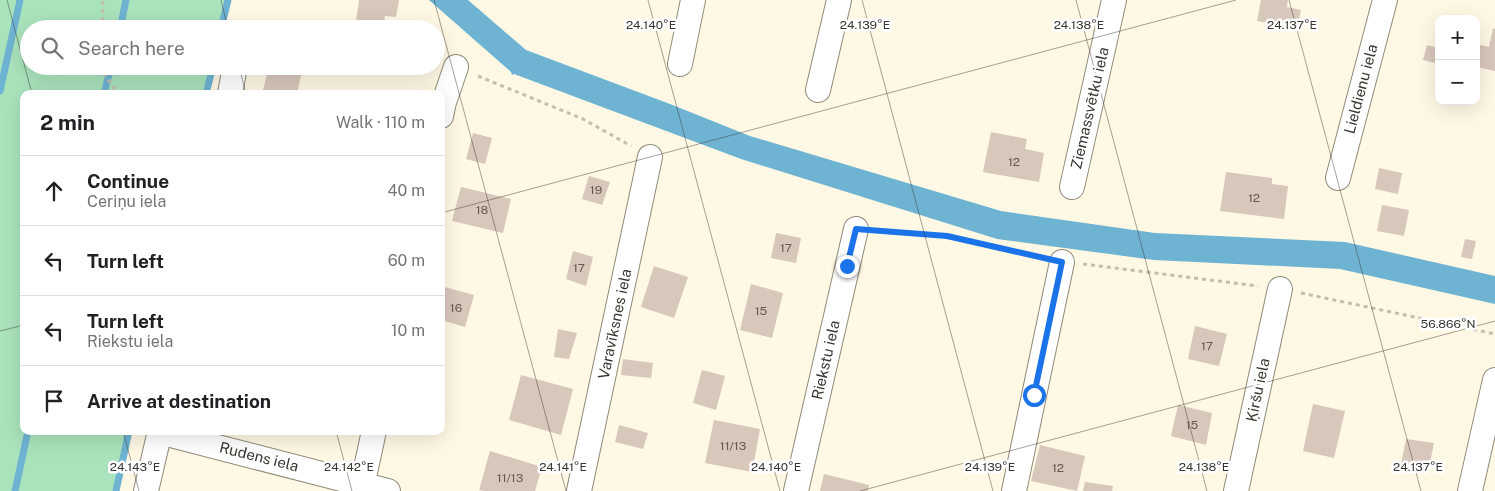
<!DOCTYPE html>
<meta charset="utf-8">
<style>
body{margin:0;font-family:"Public Sans",sans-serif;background:#f6f6f6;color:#202124}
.controls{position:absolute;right:15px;top:15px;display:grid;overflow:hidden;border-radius:10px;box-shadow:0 5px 20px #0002}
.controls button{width:45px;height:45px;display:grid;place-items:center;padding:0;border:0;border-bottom:1px solid #e0e0e0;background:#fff;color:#202124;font:25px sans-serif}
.stop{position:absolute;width:15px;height:15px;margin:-11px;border:4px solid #1a73e8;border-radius:50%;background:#fff}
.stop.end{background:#1a73e8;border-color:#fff;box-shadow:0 1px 5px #0008}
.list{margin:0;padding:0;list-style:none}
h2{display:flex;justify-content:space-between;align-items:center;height:65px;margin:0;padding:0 20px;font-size:21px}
h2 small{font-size:16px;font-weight:400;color:#757577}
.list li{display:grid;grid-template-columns:32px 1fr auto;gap:15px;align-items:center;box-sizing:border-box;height:70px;padding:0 20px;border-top:1px solid #e0e0e0}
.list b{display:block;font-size:19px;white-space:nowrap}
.list p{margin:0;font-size:16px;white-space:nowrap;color:#757577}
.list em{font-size:16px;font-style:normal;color:#757577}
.icon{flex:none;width:28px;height:28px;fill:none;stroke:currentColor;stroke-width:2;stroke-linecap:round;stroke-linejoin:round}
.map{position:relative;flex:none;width:1495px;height:491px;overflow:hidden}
.search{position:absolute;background:#fff;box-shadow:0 5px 20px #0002;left:20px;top:20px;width:425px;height:55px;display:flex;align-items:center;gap:12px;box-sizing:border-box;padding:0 18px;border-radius:28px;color:#757577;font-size:19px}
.panel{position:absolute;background:#fff;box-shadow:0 5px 20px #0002;left:20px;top:90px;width:425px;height:345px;border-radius:10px}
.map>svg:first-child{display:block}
</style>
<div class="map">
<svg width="1495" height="491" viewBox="0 0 1495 491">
<rect width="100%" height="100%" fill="#fff8e5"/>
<!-- green -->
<path fill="#a9e3bc" d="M0,0H228L221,29H29V66H213L206,94H24V431H129L116,491H0Z"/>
<!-- water -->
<path fill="#6fb3d2" d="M429,0H468L526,50L670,104L750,136L1001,211L1155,233L1345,242L1495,276V304L1340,269L1154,260L997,239L741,159L514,74L512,75L511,72Z"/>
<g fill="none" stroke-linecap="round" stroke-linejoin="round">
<!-- stream -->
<g stroke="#6fb3d2" stroke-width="7">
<path d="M120,29L126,0"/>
<path d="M221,29L228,0"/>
<path d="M0,91L20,0"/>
<path d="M104,94L111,66"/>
<path d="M206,94L213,66"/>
<path d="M15,491L28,431"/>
<path d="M116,491L129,431"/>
</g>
</g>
<!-- building -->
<g fill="#d8c7bb">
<path d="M359,0H399L396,17L385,16L383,29H355Z"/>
<path d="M1261,0H1288L1287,7L1301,10L1297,29L1257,21Z"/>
<path d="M1493,28L1495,29V71L1476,67V44L1489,47Z"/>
<path d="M1427,45L1439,48V64L1423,60Z"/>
<path d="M269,66H303L297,94H262Z"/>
<path d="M991,132L1027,139L1025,149L1044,153L1039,182L983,172Z"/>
<path d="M473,133L492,138L485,164L466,159Z"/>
<path d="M1379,168L1402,173L1398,194L1375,189Z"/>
<path d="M1226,172L1272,178V184L1288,186L1284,219L1220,211Z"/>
<path d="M589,176L610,182L602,205L582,199Z"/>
<path d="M461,187L511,199L503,233L452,221Z"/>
<path d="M1382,205L1409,210L1404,236L1377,231Z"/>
<path d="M776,233L801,238L796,263L771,258Z"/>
<path d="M1465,239L1476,241L1472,259L1461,257Z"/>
<path d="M573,251L593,257L586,286L566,279Z"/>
<path d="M654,266L688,277L674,318L641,307Z"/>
<path d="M751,284L783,293L772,338L740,330Z"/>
<path d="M441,286L474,295L465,327L441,320Z"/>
<path d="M1195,326L1227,334L1219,366L1188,359Z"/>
<path d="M558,329L577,333L569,359L554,357Z"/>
<path d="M623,359L653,363L651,378L621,375Z"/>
<path d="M702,370L725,376L716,410L693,403Z"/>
<path d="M521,375L573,389L561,435L509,420Z"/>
<path d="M1313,404L1345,411L1334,458L1303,451Z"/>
<path d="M1178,405L1212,413L1206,445L1171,436Z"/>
<path d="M714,420L760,429L752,472L705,463Z"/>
<path d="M619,425L648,433L643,449L615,442Z"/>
<path d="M307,431H325L324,435Z"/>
<path d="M1406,439L1434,443L1429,468L1401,464Z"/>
<path d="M1040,445L1085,456L1077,491L1031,481Z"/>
<path d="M490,451L542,467L535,491H484L479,490Z"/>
<path d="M824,474L869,485L868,491H820Z"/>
<path d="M1085,482L1113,486L1112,491H1083Z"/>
</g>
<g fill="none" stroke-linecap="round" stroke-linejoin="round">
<defs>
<g id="street">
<path d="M680,64L693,0"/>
<path d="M818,90L839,0"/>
<path d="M230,94L235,66"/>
<path d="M441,116L444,102L456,67"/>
<path d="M1338,178L1385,0"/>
<path d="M1072,187L1114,0"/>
<path d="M159,432L388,491"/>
<path d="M146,491L160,431"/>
<path d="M361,491L374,431"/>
<path d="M579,491L650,157"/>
<path d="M796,491L856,229"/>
<path d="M1014,491L1062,262"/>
<path d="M1236,491L1280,289"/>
<path d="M1470,491L1495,380"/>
</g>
</defs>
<!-- street casing -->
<use href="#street" stroke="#8f8a78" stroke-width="26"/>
<!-- path -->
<g stroke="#c4beae" stroke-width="3" stroke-dasharray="4 4" stroke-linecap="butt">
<path d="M102,29L103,0"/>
<path d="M101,66V70L119,94"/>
<path d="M478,76L583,119L631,146"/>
<path d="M879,231L947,236L1040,257"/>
<path d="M1083,264L1258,286"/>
<path d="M1301,293L1495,334"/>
</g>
<!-- street -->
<use href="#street" stroke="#fff" stroke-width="24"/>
</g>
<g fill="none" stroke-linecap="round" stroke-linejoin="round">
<!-- route -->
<path stroke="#1a73e8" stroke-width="6" d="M847,266L856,229L947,236L1062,262L1034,395"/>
</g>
<!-- ticks -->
<path fill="none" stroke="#39362f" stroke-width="1" stroke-opacity="0.45" d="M7,0L32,94M221,0L228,29M434,0L566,491M648,0L780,491M862,0L993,491M1076,0L1207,491M1289,0L1421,491M239,66L246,94M441,213L1236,0M0,331L24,325M123,431L139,491M336,431L352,491M860,491L1495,321"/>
<g text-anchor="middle" stroke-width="5" stroke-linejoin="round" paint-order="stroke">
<!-- number labels -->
<g font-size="12" fill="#615a52">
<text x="1014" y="166">12</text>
<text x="596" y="194">19</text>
<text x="1254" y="202">12</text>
<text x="482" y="214">18</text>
<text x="786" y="252">17</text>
<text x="579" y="272">17</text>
<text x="456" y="312">16</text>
<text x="761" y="315">15</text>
<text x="1207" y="350">17</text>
<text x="1192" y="429">15</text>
<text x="733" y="450">11/13</text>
<text x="1058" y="472">12</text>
<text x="510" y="482">11/13</text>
</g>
<!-- street labels -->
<g font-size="15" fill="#39362f" stroke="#fff">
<text transform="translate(1361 89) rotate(-75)" y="5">Lieldienu iela</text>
<text transform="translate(1090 108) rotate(-77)" y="5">Ziemassvētku iela</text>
<text transform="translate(615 324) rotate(-78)" y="5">Varavīksnes iela</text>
<text transform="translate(826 360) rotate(-77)" y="5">Riekstu iela</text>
<text transform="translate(1258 390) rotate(-78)" y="5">Ķiršu iela</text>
<text transform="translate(259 457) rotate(14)" y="5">Rudens iela</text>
</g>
</g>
<g font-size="12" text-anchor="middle" fill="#39362f" stroke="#fff" stroke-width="5" stroke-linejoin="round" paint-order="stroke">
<text x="651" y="29">24.140°E</text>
<text x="865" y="29">24.139°E</text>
<text x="1079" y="29">24.138°E</text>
<text x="1292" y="29">24.137°E</text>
<text x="1448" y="328">56.866°N</text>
<text x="135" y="471">24.143°E</text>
<text x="349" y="471">24.142°E</text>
<text x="563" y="471">24.141°E</text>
<text x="776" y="471">24.140°E</text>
<text x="990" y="471">24.139°E</text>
<text x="1204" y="471">24.138°E</text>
<text x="1418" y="471">24.137°E</text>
</g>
</svg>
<div class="controls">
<button>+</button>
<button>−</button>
</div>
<div class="stop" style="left:1034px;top:395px"></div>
<div class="stop end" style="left:847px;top:266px"></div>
<div class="search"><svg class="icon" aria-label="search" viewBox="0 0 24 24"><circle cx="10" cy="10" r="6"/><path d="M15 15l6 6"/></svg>Search here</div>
<section class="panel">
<h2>2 min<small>Walk · 110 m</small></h2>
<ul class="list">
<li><svg class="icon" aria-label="ahead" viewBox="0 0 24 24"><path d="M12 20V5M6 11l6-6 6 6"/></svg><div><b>Continue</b><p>Ceriņu iela</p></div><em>40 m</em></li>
<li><svg class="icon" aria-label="left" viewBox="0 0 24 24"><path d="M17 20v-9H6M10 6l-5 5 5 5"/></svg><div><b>Turn left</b></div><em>60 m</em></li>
<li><svg class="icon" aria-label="left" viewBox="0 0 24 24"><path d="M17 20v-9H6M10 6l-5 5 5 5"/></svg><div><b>Turn left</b><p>Riekstu iela</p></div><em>10 m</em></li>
<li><svg class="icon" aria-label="arrive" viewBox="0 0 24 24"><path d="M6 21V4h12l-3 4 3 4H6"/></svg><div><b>Arrive at destination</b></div></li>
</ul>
</section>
</div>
